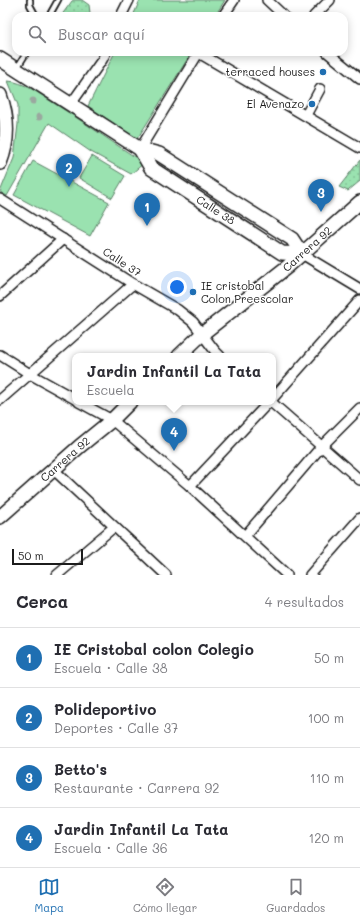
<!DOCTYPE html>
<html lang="es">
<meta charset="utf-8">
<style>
body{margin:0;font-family:Mali,sans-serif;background:#f2f2f3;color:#2b2b33}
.scale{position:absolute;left:12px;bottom:10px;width:71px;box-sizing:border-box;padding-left:4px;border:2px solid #1c1c1c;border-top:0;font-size:11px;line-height:14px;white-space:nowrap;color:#1c1c1c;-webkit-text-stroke:3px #fff;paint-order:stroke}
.you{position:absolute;left:177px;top:287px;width:14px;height:14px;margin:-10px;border:3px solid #fff;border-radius:50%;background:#1a73e8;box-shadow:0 0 0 6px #1a73e833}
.badge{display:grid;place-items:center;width:26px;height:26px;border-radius:50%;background:#1f6fb2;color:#fff;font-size:13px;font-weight:700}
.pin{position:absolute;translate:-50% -33px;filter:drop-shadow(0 1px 2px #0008)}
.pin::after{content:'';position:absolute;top:21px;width:14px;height:12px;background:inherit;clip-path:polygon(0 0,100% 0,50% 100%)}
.popup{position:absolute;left:72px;top:353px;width:204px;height:52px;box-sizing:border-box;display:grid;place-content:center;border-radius:8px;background:#fff;filter:drop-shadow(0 1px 3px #0005);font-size:13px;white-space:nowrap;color:#7c7c81}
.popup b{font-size:15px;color:#2b2b33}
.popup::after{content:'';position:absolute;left:50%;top:100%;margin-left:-8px;border:8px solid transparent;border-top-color:#fff}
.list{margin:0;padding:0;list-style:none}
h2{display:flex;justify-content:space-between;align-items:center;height:52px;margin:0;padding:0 16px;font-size:17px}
h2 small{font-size:13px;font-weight:400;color:#7c7c81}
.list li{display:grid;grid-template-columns:26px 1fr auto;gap:12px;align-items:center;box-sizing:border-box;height:60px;padding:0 16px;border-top:1px solid #e1e1e2}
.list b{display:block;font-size:15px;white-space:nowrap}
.list p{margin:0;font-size:13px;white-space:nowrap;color:#7c7c81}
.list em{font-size:13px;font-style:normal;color:#7c7c81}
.icon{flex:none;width:22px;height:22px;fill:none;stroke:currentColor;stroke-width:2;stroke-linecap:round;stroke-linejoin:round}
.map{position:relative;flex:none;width:360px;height:575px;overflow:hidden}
.search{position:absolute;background:#fff;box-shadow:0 2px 10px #0003;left:12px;right:12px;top:12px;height:44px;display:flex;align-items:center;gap:10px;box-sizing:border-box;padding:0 14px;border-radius:12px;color:#7c7c81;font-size:15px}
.sheet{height:292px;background:#fff}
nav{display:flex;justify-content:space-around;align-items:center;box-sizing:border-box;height:56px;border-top:1px solid #e1e1e2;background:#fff;font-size:11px;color:#7c7c81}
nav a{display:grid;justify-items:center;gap:2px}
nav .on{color:#1f6fb2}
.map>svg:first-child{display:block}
</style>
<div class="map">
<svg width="360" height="575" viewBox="0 0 360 575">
<defs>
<pattern id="park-dots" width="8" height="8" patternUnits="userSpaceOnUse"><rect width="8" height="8" fill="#9ae2b0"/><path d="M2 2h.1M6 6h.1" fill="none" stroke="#84c197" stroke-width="1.8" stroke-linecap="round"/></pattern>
</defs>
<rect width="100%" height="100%" fill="#fff"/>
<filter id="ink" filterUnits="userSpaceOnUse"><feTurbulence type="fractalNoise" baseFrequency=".025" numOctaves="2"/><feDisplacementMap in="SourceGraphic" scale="8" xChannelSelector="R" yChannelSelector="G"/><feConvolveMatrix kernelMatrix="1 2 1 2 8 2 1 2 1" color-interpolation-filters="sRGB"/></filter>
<g filter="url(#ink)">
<!-- grass -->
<g fill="#9ae2b0" stroke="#5b7f66">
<path d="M140,0H225L215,16H133Z"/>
<path d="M115,52H192L137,139L88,106Z"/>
<path d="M8,81C24,82 38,93 52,102C83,121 113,143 144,163L131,174L91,152L49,123L7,196L0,192L14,158L18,124V105Z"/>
<path d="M92,156L125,176L112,198L79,178Z"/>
<path d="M33,161L109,202L90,236L14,195Z"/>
</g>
<!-- park -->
<g fill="url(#park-dots)" stroke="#5b7f66">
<path d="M74,0H82L89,5L90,13L88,16H61L72,1Z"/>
<path d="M360,160V181L348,191L339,187Z"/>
</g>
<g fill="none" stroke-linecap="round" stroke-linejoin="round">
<defs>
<g id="lane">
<path d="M30,0V5L36,16"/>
<path d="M49,16L58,0"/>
<path d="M17,68L27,52"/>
</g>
<g id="street">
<path d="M267,0L284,16"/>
<path d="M121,16L129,0"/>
<path d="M223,16L234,0"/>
<path d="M314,16L330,0"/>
<path d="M327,52L360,79"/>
<path d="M199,53L360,148"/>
<path d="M71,104L102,60L106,52"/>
<path d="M306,115L320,89"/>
<path d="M140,149L199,52"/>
<path d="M0,199L133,284L178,310L193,322L215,351L220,356"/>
<path d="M302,254L360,289"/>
<path d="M0,296L63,239"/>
<path d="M0,355L30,374L75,399"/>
<path d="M273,398L360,300"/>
<path d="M0,400L133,284"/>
<path d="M79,402L112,420L190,486L287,575"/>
<path d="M271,402L360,480"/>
<path d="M54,470L166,575"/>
<path d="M190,486L269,402"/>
<path d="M245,536L321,447L360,408"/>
<path d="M57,575L114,527"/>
<path d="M310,575L360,518"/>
</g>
<g id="secondary">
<path d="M0,59L140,149L159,154L292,239L302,254"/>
<path d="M0,95C8,117 9,140 0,163"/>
<path id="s1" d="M140,149L151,168L282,253L302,254"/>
<path id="s2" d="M179,356L202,334L287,267L360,202"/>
<path id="s3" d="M0,517L80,446L112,420L130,402"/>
</g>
</defs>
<!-- lane casing -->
<use href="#lane" stroke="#1c1c1c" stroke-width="8"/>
<!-- street casing -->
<use href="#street" stroke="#1c1c1c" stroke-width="12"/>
<!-- secondary casing -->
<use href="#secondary" stroke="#1c1c1c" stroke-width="16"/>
<!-- lane -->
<use href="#lane" stroke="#fff" stroke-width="4.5"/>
<!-- street -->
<use href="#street" stroke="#fff" stroke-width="9"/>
<!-- secondary -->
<use href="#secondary" stroke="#fff" stroke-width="13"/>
</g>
<!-- trees -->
<g fill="#9aa89f">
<circle cx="33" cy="101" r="3.5"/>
<circle cx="39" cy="117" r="3.5"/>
</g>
</g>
<!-- markers -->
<g fill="#1f6fb2" stroke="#fff" stroke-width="1.5">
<circle cx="323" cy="72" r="4"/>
<circle cx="312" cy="104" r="4"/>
<circle cx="193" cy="292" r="4"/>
</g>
<g text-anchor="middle" stroke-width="3" stroke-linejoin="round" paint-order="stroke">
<!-- poi labels -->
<g font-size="11" fill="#1c1c1c" stroke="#fff" text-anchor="end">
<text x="315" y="76">terraced houses</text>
<text x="304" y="108">El Avenazo</text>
<text x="201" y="290" text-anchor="start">IE cristobal<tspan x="201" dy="13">Colon Preescolar</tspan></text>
</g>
<!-- street labels -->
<g font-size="11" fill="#1c1c1c" stroke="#fff">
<text dy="4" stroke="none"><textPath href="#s1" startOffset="99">Calle 38</textPath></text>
<text dy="4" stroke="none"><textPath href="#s2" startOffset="167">Carrera 92</textPath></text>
<text transform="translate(122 262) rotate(33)" y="4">Calle 37</text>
<text dy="4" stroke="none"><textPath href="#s3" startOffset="87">Carrera 92</textPath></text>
</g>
</g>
</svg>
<div class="scale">50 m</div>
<div class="you"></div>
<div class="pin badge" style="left:147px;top:226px">1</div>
<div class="pin badge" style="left:69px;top:187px">2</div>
<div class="pin badge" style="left:321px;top:212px">3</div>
<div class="pin badge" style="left:174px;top:451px">4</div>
<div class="popup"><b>Jardin Infantil La Tata</b>Escuela</div>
<div class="search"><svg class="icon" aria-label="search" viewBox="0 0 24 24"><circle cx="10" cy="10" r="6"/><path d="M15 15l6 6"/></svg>Buscar aquí</div>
</div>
<section class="sheet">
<h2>Cerca<small>4 resultados</small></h2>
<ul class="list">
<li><span class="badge">1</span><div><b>IE Cristobal colon Colegio</b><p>Escuela · Calle 38</p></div><em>50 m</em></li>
<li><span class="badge">2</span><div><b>Polideportivo</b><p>Deportes · Calle 37</p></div><em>100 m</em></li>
<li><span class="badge">3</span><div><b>Betto's</b><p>Restaurante · Carrera 92</p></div><em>110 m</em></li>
<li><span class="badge">4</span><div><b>Jardin Infantil La Tata</b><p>Escuela · Calle 36</p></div><em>120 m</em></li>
</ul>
</section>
<nav>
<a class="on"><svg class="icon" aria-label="map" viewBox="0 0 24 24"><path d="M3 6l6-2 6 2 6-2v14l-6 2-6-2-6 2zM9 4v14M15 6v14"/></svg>Mapa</a>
<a><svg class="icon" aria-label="directions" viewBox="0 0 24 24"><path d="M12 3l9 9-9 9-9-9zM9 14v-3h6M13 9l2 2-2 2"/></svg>Cómo llegar</a>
<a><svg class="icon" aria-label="saved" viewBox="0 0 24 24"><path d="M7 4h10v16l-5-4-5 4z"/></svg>Guardados</a>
</nav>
